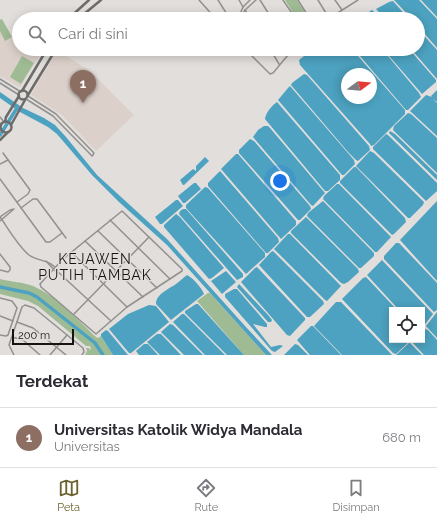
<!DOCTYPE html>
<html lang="id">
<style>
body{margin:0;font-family:Raleway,sans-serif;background:#f2f2f3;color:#2b2b33}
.controls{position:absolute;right:12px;bottom:12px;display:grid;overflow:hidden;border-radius:0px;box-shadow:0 2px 10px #0003}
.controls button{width:36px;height:36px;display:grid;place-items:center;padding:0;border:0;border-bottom:1px solid #e1e1e2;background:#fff;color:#2b2b33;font:20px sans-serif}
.compass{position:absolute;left:341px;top:68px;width:36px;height:36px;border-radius:50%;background:#fff;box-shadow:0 2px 10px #0003;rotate:74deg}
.scale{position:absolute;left:12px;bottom:10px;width:62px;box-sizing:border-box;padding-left:4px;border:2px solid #151413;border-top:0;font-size:11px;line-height:14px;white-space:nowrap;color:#151413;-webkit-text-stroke:3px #e2dedc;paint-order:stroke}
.you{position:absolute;left:280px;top:181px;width:14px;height:14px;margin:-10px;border:3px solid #fff;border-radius:50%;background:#1a73e8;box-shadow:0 0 0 6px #1a73e833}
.badge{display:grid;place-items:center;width:26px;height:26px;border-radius:50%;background:#6c612e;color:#fff;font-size:13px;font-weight:700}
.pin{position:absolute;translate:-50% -33px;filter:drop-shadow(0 1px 2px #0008)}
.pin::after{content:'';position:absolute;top:21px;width:14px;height:12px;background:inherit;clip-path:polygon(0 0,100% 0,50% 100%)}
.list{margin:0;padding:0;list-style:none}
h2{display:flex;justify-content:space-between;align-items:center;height:52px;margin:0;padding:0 16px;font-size:17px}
h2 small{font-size:13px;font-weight:400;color:#7c7c81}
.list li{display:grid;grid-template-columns:26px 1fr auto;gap:12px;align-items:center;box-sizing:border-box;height:60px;padding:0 16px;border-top:1px solid #e1e1e2}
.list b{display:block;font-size:15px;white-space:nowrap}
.list p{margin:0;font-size:13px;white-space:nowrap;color:#7c7c81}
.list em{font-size:13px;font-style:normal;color:#7c7c81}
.icon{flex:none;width:22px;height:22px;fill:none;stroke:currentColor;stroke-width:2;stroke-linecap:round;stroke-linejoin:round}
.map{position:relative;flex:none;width:437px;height:355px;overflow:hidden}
.search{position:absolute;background:#fff;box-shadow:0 2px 10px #0003;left:12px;right:12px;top:12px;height:44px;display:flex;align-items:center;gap:10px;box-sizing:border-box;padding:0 14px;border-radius:22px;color:#7c7c81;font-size:15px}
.sheet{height:112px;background:#fff}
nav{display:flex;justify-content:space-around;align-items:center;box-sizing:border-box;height:56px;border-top:1px solid #e1e1e2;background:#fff;font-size:11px;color:#7c7c81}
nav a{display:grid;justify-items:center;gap:2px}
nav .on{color:#6c612e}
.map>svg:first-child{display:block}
</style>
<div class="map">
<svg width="437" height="355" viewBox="0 0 437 355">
<rect width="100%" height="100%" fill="#e2dedc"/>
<!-- built -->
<g fill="#dcd1ca">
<path d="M0,18L12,37L14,35L19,42V49H28L39,56L21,86L19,87L0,76Z"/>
<path d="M57,50L90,71L134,115L96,151L62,115L31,95Z"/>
</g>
<!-- green -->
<g fill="#9fbb94">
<path d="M285,0H297L309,19H297Z"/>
<path d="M2,19L12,37L5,41L0,31V20Z"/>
<path d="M22,56L34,63L21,84L10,77Z"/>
<path d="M0,279C11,282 23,282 33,286C55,295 79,321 96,337L98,338L101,336L113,355H85L87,351L86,348H89L90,350L91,349L90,346H86L38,306L28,301L0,294Z"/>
<path d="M208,293H210L266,355H244L197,301Z"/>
</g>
<!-- water -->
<g fill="#4ca2c0" fill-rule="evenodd">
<path d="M394,0H419L437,19V48L418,26V19H412Z"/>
<path d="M421,0H437V17Z"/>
<path d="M393,1L409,19H385L376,9L389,2Z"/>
<path d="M372,10L382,19H358L360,17L361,19V17Z"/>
<path d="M418,29L437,50V79L411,49H418Z"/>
<path d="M313,49H352L405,110V114L374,145L371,146L370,144L300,65L299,60ZM347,74H371V98H347Z"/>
<path d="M354,49H382L419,93L421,97L408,110H406Z"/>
<path d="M383,49H409L436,80V82L422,94Z"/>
<path d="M304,74L307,75L369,146L370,150L358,161L356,160L348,152L291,85L292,83Z"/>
<path d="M290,86L354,160L355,164L344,175H342L278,100L288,88Z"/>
<path d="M437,90V102L433,99L437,103V136L410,111L426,95L432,97L431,96Z"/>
<path d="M0,92L23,108L44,118L55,125L66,137L97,175L167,239L245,326L272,355H266L167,245L119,202L92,175L57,134L48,127L20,112L0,98Z"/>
<path d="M277,102L340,175V180L328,191H325L265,119C265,114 272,105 277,102Z"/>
<path d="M408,113L411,114L437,138V173L393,130L394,126Z"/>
<path d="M264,126H268L270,128L325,193L313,206L311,205L253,137L258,130Z"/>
<path d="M390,131L395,134L437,175V180L389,133Z"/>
<path d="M386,134L389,136L437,183V191L426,201L373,149V147Z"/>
<path d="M250,139L254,141L310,206L311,209L300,220H298L239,153V150Z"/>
<path d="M370,151L374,153L424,202L423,205L410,218H408L356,166Z"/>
<path d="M236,154H238L296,221V225L281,239L221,169Z"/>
<path d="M205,157L209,161L184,185H183L180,180L193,169L196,171V166Z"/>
<path d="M354,167H356L405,218L406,222L394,234L392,235L340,183V181Z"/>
<path d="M220,171L278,238L279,242L268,253H266L208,186V183Z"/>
<path d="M194,183H196L201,189L185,203H183L178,196Z"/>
<path d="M337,184H339L391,237L377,252H375L323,199L324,196Z"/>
<path d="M205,187L208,188L265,253V257L246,274L186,208V205Z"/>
<path d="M176,200H178L183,206L162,224H160L155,217Z"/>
<path d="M323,201L374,253V256L361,268H359L307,216L308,213Z"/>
<path d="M437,201V281L400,240Z"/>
<path d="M183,209H186L243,274V277L237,280L179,214L180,211Z"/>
<path d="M176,214L180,217L224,268L212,278L209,279L164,227V225Z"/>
<path d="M306,217L358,269L359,272L348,282L344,284L341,283L291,233V231Z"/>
<path d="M288,234H290L341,286L327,301L325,300L274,249Z"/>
<path d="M396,243H399L437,283V310L434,312L384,259V256Z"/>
<path d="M273,251L323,301L324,304L310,317H307L259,265L271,252Z"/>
<path d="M382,260L433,314L422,328V310H399L367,275Z"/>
<path d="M257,267L305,318V320L290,336L287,335L241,282L255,268Z"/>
<path d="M226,271L236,282L222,294L211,281Z"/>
<path d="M187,275C192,277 202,288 204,294L171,320L156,304C156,294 169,289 176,284C180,281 183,278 187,275Z"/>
<path d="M366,277L397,310H392V340H411L396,354L393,353L342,299L363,278Z"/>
<path d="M239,284L269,316L272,320L271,322H268L237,287Z"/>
<path d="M234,289H237L267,324V327H265L253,324L271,347L280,345L283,346L275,352L272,351L225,297V294Z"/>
<path d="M336,302H341L392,355H342L314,326Z"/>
<path d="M196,304H198L244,355H227L185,313V311Z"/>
<path d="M149,305L156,306L169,322L131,353H129L109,329L128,314Z"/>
<path d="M437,312V338L426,326Z"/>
<path d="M182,314H184L225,355H205L173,322Z"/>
<path d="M170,324L173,325L203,355H184L161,332Z"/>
<path d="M311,326H313L341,355H310L297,340Z"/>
<path d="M425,329L428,330L437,340V355H424L412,342V340H422V331Z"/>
<path d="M106,330L108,331L128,355H113L101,336V334Z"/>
<path d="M157,334H161L181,355H160L147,342Z"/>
<path d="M410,343L422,355H396L409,343Z"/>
<path d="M144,344H148L158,355H139L136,351Z"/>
<path d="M295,344L298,345L308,355H284Z"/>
</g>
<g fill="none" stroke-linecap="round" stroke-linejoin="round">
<!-- river -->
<g stroke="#4ca2c0" stroke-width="3.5">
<path d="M0,135L17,108"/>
<path d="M0,287L29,293L37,297L95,343L103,355"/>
</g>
<!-- street -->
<g stroke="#92918f" stroke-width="1.5">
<path d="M199,0L216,19"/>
<path d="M218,0L230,19"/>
<path d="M239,0L243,7"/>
<path d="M260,0L272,19"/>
<path d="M283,0L296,19"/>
<path d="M298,0L310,19"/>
<path d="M318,0L329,18"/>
<path d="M335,0L342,10"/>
<path d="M245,10L251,19"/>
<path d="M238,19L243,7L250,0"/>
<path d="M240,19L245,10L256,0"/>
<path d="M328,19L358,0"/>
<path d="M221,49L223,51"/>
<path d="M245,49L270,74L273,73L293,49"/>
<path d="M270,49L279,64"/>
<path d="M214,52L217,49"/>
<path d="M0,79L21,92"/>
<path d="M0,83L19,95"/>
<path d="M28,96L56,114L94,153L93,155"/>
<path d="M26,99L53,116L92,156L93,155"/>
<path d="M0,117L4,122"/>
<path d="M0,123L1,124"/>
<path d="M3,153L30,190L28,194L17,202"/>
<path d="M0,164L8,160"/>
<path d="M0,179L46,242H50L62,233"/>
<path d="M21,208L33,199H37L66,238"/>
<path d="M122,211L182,269V271L127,307L96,334L41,287L40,284L63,259Z"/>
<path d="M0,217C8,228 18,246 29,255C38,262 52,259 57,271L111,321"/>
<path d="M0,217L10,210L14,209L0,221"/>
<path d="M110,220L170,279"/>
<path d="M98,231L157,288"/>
<path d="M85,241L143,297"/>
<path d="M71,252L127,307"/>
<path d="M0,254L10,267V270L8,272L0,270"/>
<path d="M46,261L55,271H57"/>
<path d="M0,298L12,301L17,308L8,335L6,336L0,335"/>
<path d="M74,314L149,237"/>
<path d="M0,316L13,321"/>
<path d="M17,322L33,328L66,355"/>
<path d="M12,337L23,340L40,355"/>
<path d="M14,355L9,345L22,307L25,305L34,308L83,348L84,352L82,355"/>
<path d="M50,355L67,335"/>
</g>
<!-- secondary -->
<g stroke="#6d6c6a" stroke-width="2.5">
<path d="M68,19L89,0"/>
<path d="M78,19L101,0"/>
<circle cx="23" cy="95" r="4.5"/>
<path d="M22,91L47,49"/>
<path d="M28,95L56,49"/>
<circle cx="6" cy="127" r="5.5"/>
<path d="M5,122L6,117L19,96"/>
<path d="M11,125L25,100"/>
<path d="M0,140L8,132"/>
</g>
</g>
<g text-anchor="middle" stroke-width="3" stroke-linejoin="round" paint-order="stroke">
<!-- quarter labels -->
<g font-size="14" letter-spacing="1" fill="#151413" stroke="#e2dedc">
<text x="95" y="264">KEJAWEN<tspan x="95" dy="16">PUTIH TAMBAK</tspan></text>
</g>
</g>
</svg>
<div class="controls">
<button><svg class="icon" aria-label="locate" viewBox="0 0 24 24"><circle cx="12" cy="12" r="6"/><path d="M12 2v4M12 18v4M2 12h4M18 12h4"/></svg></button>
</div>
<svg class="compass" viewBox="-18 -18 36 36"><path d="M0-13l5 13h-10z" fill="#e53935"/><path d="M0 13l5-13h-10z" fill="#7c7c81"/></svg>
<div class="scale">200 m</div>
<div class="you"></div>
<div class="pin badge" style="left:83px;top:103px;background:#8d6e63">1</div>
<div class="search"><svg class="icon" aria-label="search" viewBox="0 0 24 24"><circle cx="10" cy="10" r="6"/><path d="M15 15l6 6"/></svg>Cari di sini</div>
</div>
<section class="sheet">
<h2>Terdekat<small></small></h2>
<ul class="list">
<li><span class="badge" style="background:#8d6e63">1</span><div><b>Universitas Katolik Widya Mandala</b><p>Universitas</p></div><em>680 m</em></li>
</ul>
</section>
<nav>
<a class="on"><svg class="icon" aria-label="map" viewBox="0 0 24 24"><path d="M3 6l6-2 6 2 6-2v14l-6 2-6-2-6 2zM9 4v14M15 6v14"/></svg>Peta</a>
<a><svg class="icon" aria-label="directions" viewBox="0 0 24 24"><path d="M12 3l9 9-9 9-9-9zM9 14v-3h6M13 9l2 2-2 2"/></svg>Rute</a>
<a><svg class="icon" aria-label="saved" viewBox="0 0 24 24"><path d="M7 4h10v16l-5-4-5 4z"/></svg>Disimpan</a>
</nav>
